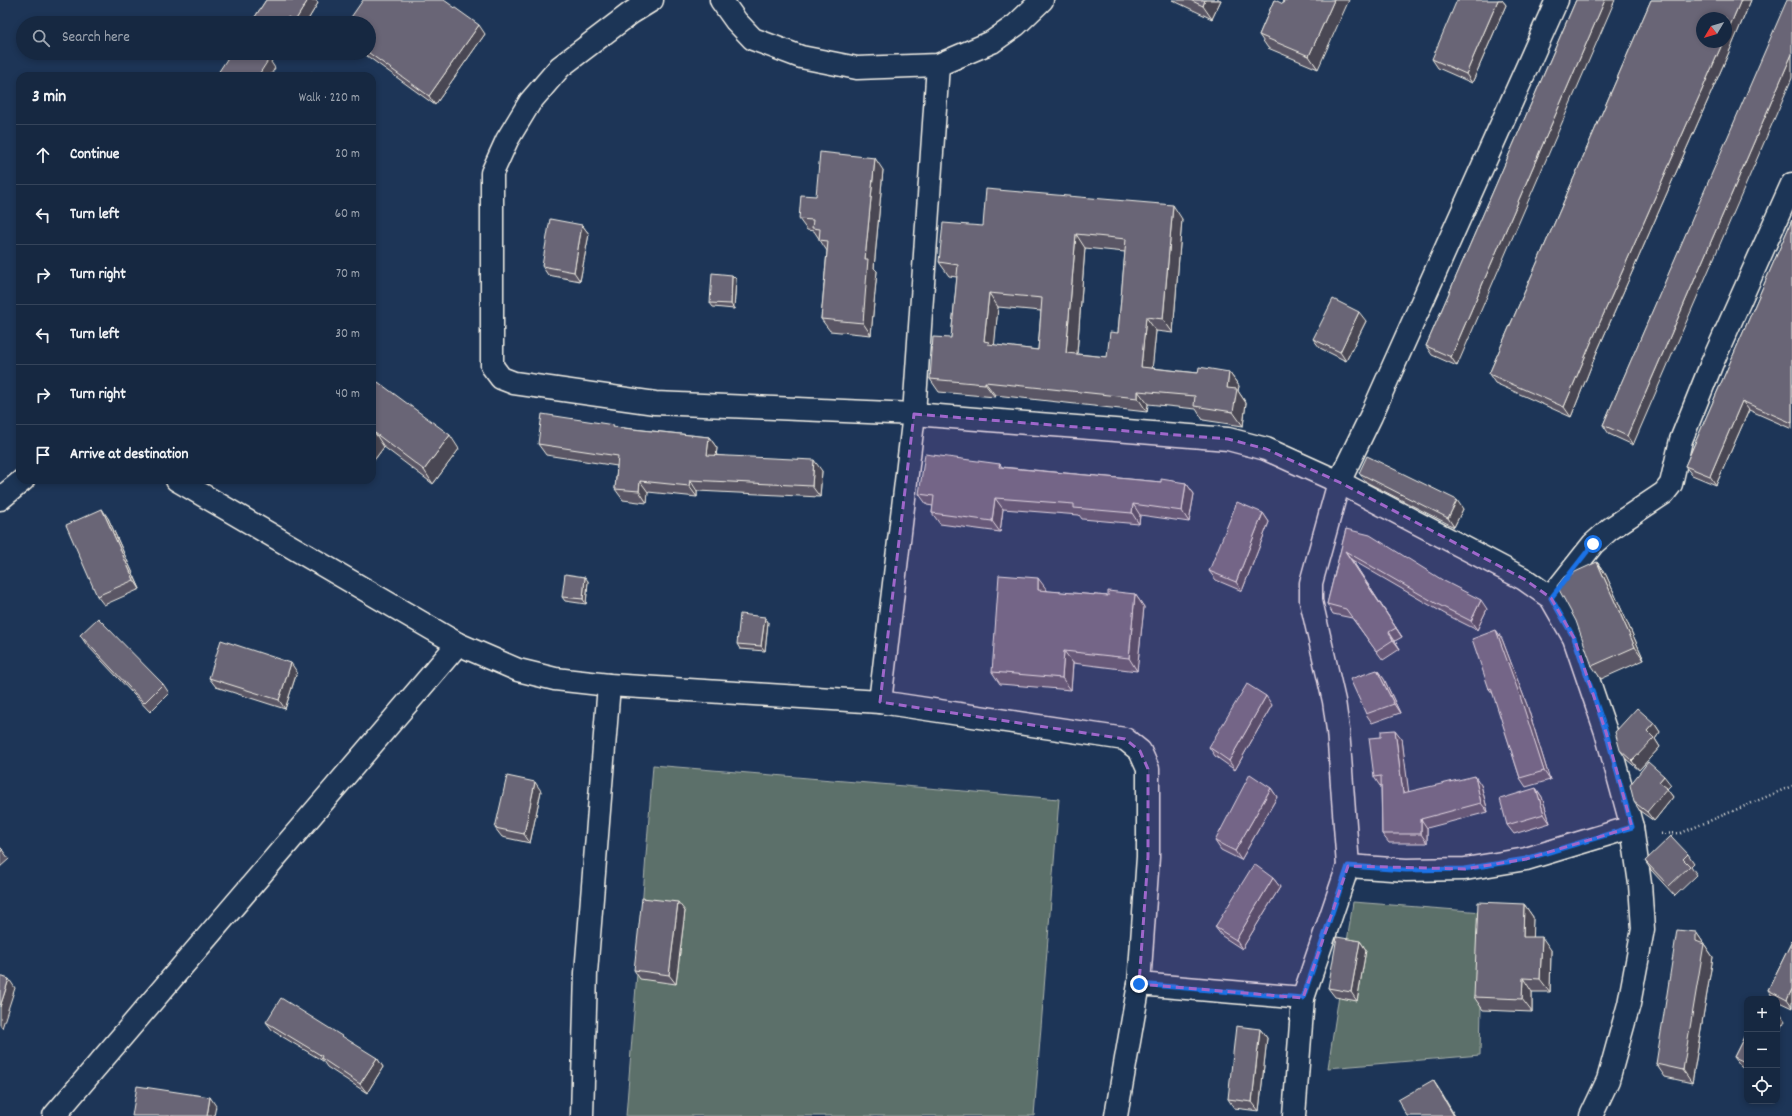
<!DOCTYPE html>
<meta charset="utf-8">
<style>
body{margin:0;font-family:Dekko,sans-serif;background:#23344c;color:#f1f3f6}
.controls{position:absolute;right:12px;bottom:12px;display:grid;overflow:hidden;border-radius:8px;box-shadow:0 2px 6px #0003}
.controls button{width:36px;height:36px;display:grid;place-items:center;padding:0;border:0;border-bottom:1px solid #35445a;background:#162841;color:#f1f3f6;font:20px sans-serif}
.compass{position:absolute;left:1696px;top:12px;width:36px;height:36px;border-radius:50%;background:#162841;box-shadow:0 2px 6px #0003;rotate:232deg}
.stop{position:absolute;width:12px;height:12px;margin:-9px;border:3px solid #1a73e8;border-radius:50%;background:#fff}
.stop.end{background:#1a73e8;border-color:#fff;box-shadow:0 1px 4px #0008}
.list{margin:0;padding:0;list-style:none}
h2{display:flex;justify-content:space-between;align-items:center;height:52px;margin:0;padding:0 16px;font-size:17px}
h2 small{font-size:13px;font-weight:400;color:#9ea6b1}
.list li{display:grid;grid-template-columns:26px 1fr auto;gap:12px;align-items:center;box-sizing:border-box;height:60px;padding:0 16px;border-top:1px solid #35445a}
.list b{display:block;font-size:15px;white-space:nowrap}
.list em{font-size:13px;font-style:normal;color:#9ea6b1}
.icon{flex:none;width:22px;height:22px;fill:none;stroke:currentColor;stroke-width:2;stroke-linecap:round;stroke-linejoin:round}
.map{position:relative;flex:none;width:1792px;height:1116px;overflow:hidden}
.search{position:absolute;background:#162841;box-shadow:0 2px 6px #0003;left:16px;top:16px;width:360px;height:44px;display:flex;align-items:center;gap:10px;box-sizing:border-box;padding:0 14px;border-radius:22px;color:#9ea6b1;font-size:15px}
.panel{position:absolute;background:#162841;box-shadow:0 2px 6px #0003;left:16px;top:72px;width:360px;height:412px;border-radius:12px}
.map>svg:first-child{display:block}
</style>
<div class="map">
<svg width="1792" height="1116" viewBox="0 0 1792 1116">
<rect width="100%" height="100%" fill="#1d3557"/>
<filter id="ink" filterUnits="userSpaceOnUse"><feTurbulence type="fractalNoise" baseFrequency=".025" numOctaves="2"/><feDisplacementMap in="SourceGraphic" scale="8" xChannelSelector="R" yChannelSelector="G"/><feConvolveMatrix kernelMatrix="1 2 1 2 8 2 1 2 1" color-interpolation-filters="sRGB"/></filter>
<g filter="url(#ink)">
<!-- green -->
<g fill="#5c706b" stroke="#a8b0aa">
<path d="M653,765L1059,799L1034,1116H626Z"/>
<path d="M1353,902L1483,912L1480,1055L1328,1068Z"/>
</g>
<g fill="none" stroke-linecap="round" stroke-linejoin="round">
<defs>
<g id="minor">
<path d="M652,0L631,13L560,67L530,102L507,140L492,173V366L501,378L514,383L655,403L914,414L1228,439L1266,449L1339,482L1524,579L1551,598L1574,638L1606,732L1632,827L1640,884L1643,929L1629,1004L1608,1080L1591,1116"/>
<path d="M721,0L736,21L753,39L801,57L857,68L938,65L992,42L1016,25L1042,0"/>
<path d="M177,480L458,644L518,670L555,679L609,685L880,702L914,414L938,65"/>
<path d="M0,499L23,480"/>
<path d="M1551,597L1593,544L1610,529L1664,493L1671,484L1681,440L1712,363L1792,184"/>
<path d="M880,702L1125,739L1140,751L1148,769V857L1139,984L1303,998"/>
<path d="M1348,866L1406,870L1465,869L1526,859L1632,827"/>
<path d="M54,1116L458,644"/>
<path d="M582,1116L586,973L609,685"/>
<path d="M1116,1116L1139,984"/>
<path d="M1294,1116L1303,998L1348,866L1338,730L1334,701L1311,601V583L1339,482L1371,416L1557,0"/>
</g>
</defs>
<!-- minor casing -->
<use href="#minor" stroke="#f4f1e8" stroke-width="25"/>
<!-- path -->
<path stroke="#f4f1e8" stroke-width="2.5" stroke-dasharray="1 3" stroke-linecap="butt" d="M1657,834L1681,833L1792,786"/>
<!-- minor -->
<use href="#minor" stroke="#1d3557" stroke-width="22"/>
</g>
<!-- wall -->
<g fill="#5a5765" stroke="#f4f1e8" fill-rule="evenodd">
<path d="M266,0H316L318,3L306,23H251Z"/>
<path d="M1172,0H1221L1212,19Z"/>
<path d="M1274,0L1318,69L1268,48L1259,35Z"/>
<path d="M1498,0H1502L1506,5L1472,83L1438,68L1432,59Z"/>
<path d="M1576,0L1457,366L1432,355L1426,346Z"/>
<path d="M1651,0H1751L1733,43L1596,354L1571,417L1495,383L1489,374Z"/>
<path d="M485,34L435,105L363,53H369Z"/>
<path d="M1770,41L1633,445L1609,434L1603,425Z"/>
<path d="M883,170L874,268L877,271L871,335L830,331L821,319L827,251L814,231L807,230L799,219L816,196Z"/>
<path d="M1182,219L1173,333L1156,331L1152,368L1198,373L1229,372L1239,386L1238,391L1246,403L1243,426L1203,420L1196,409L1148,404L1147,412L995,395V397L939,392L930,379L951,338L957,277L949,276L939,262L983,226ZM1085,248L1125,252L1118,333L1107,357L1077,354ZM998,307L1041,311L1038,350L994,345Z"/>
<path d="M1792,220V429L1749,410L1716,485L1692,475L1685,466Z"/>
<path d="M582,225L589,234L580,281L548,275L542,266Z"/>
<path d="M736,279L734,309L713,307L710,303Z"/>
<path d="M1366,321L1346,361L1320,348L1313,339Z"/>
<path d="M372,390L459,449L433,484L384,447L372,463Z"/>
<path d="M615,427L709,437L717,448L716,455L822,471L820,497L697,491V497L648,492L647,503L623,500L615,489L617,466L546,455L538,444Z"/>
<path d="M1000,464L1002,467L1161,482L1186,483L1194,494L1189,522L1140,515L1139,524L1082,519L1079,515L1003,509L1000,532L940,524L932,513L933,506L927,505L919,494Z"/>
<path d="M1359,473L1463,509L1454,527L1366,482Z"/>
<path d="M1263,513L1269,522L1242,591L1216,580L1209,571Z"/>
<path d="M108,518L140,589L104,605L97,596Z"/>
<path d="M1346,529L1487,609L1477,630L1445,614L1352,560L1402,637L1395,641L1400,649L1383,660L1352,618L1333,614L1327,604Z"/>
<path d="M1597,562L1606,575L1644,660L1601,679L1592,666Z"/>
<path d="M588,581L586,604L565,601L562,597Z"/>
<path d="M1047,590V591L1108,596L1135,594L1144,607L1137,671L1073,663L1071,690L1000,684L992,672Z"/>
<path d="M765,617L768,622L765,651L740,649L737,644Z"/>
<path d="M1496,630L1502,639L1527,705L1550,780L1526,787L1520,778L1494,695L1489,689Z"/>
<path d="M80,635L163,684L169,693L150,712L86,644Z"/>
<path d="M1377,670L1384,679L1400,713L1372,723L1366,714Z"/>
<path d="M297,672L285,709L216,687L209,678Z"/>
<path d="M1272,705L1235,770L1215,756L1209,747Z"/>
<path d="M1654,723L1660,732L1655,739L1660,747L1639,770L1626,759L1620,750Z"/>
<path d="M1402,739L1408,792L1481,785L1488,812L1427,828V843H1389L1382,834L1381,785L1380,786L1374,777Z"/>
<path d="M1671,785L1667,789L1673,797L1654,821L1640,811L1634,802Z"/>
<path d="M1271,788L1277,797L1241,860L1221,850L1215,841Z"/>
<path d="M1536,788L1542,797L1550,823L1514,834L1507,825Z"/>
<path d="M541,791L530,843L502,837L495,828Z"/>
<path d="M0,847L9,859L0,867Z"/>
<path d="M1688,854L1694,863L1691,866L1697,875L1675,896L1651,870L1645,861Z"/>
<path d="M1273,878L1280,887L1242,949L1222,936L1215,927Z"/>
<path d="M1524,904L1533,917L1532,937L1551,950L1550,992H1532V1012L1483,1010L1474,997Z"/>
<path d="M685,911L676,984L640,979L634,970Z"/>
<path d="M1696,932L1713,957L1692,1083L1665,1077L1656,1064Z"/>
<path d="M1360,941L1366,950L1357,1001L1335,997L1328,988Z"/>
<path d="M1792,941V1008L1777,1001V999H1774L1768,990Z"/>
<path d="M266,1022L377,1058L383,1067L367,1093L327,1067L323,1061L273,1031Z"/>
<path d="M1260,1029L1267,1038L1259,1111L1234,1108L1228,1099Z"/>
<path d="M1747,1031V1069L1741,1066L1734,1057Z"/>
</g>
<!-- shaded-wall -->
<g fill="#4a4753" stroke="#f4f1e8">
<path d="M308,0H316L318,3L306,23H296L295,21Z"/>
<path d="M1205,0H1221L1212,19L1203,6Z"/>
<path d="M1334,0H1349L1318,69L1309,56Z"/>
<path d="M1498,0H1502L1506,5L1472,83L1466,74Z"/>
<path d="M1605,0H1615L1457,366L1451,357Z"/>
<path d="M1741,0H1751L1733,43L1596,354L1571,417L1564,407L1590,345L1723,42H1726V35Z"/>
<path d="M288,17L292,23H284Z"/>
<path d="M479,25L485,34L435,105L429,96Z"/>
<path d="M265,53H277L271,62L275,68L270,76H258L263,56Z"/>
<path d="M1792,54V78L1633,445L1627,436Z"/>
<path d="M875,158L883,170L874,268L877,271L871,335L863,323L865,259Z"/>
<path d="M1173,205L1182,219L1173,333L1163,319Z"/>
<path d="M582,225L589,234L580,281L574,272Z"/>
<path d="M1076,234L1085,248L1076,366L1066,353Z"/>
<path d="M732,275L736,279L734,309L731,304Z"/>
<path d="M989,293L998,307L994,349L984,341Z"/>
<path d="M1359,312L1366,321L1346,361L1340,352Z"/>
<path d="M1146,317L1156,331L1151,381L1141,367Z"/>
<path d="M1229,372L1239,386L1238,391L1246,403L1243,426L1233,412L1227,388Z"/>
<path d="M985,382L995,395V397L985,384Z"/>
<path d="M1138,391L1148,404L1147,412L1138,398Z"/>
<path d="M1742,401L1749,410L1716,485L1710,476Z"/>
<path d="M375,433L384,447L372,463V437Z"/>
<path d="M450,435L459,449L433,484L424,470Z"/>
<path d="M709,437L717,448L715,466L707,455Z"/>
<path d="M814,460L822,471L820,497L812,486Z"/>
<path d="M690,480L697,491V497L689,486Z"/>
<path d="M640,481L648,492L647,503L639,491Z"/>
<path d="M1186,483L1194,494L1189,522L1182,511Z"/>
<path d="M995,498L1003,509L1000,532L992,521Z"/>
<path d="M1457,500L1463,509L1454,527L1448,518Z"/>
<path d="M1133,504L1140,515L1139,524L1132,513Z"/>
<path d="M102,509L108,518L140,589L134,580Z"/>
<path d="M1263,513L1269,522L1242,591L1236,582Z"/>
<path d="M1345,551L1352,560L1402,637L1396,628Z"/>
<path d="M1597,562L1606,575L1644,660L1635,647Z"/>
<path d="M585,577L588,581L586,604L583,599Z"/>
<path d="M1038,578L1047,590L1046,603L1038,590Z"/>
<path d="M1135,594L1144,607L1137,671L1129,658Z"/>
<path d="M1481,600L1487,609L1477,630L1471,621Z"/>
<path d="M765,617L768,622L765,651L761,646Z"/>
<path d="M1496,630L1502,639L1527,705L1550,780L1544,771Z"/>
<path d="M1389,632L1395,641L1400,649L1393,640Z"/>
<path d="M1064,651L1073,663L1071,690L1062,678Z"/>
<path d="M291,663L297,672L285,709L279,700Z"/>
<path d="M1377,670L1384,679L1400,713L1394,704Z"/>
<path d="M1266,696L1272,705L1235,770L1229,761Z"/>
<path d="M1654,723L1660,732L1655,739L1660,747L1639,770L1632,761L1647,731Z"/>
<path d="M1395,730L1402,739L1410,802L1403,793Z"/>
<path d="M1475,776L1481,785L1488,812L1481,803Z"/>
<path d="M1664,776L1671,785L1667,789L1673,797L1654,821L1647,812L1659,782Z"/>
<path d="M535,782L541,791L530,843L524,834Z"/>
<path d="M1271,788L1277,797L1241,860L1235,851Z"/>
<path d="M1536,788L1542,797L1550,823L1544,814Z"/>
<path d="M1421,819L1427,828V843L1421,834Z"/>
<path d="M1273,878L1280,887L1242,949L1236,940Z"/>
<path d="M678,902L685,911L676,984L669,975Z"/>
<path d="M1524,904L1533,917L1532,950L1523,937Z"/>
<path d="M1696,932L1713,957L1692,1083L1683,1070Z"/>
<path d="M1542,937L1551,950L1550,992L1540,979Z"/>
<path d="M1360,941L1366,950L1357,1001L1351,992Z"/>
<path d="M1523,978L1532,992V1012L1522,999Z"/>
<path d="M9,979L15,988L2,1028L0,1025V1007Z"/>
<path d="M1792,989V1007L1787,1000Z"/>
<path d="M1779,1012L1785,1021L1777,1038V1016Z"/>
<path d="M1260,1029L1267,1038L1259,1111L1252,1102Z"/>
<path d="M377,1058L383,1067L367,1093L360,1084Z"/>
<path d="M1433,1080L1439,1089L1455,1116H1454Z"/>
<path d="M210,1097L216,1106L214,1116H207Z"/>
</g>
<!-- building -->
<g fill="#696576" stroke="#f4f1e8" fill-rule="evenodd">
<path d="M266,0H308L295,21L288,17L284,23H251Z"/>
<path d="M363,0H444L479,25L429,96L369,53V23H347Z"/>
<path d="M1190,0H1205L1203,6Z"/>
<path d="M1274,0H1275L1283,4L1284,0H1334L1309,56L1259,35Z"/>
<path d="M1457,0H1498L1466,74L1432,59Z"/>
<path d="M1576,0H1605L1451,357L1426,346Z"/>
<path d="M1651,0H1741L1726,35V18H1702V42H1723L1590,345L1564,407L1489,374Z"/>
<path d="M1787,0H1792V54L1627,436L1603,425Z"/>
<path d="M231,53H265L263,56L269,59L258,76H216Z"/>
<path d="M311,72L318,76H308Z"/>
<path d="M820,152L875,158L865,259H868L863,323L821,319L828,241L819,240L820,229L812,228L813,220L799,219L801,195L816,196Z"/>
<path d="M986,189L1173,205L1163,319L1146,317L1141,367L1198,373L1199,367L1229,372L1227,388L1237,389L1233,412L1194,406L1195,396L1138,391V398L985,382V384L930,379L933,337L951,338L958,265L939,262L943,223L983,226ZM1076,234L1126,239L1118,333L1110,332L1107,357L1066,353ZM989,293L1042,298L1038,350L988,344L989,342L984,341Z"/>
<path d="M550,219L582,225L574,272L542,266Z"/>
<path d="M1792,220V423L1742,401L1710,476L1685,466Z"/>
<path d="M712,273L732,275L731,304L710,303Z"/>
<path d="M1333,299L1359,312L1340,352L1313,339Z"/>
<path d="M378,382L450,435L424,470L375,433L372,437V390Z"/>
<path d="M542,414L614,425L613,427L709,437L707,455L814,460L812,486L690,480L689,486L640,481L639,491L615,489L618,456L538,444Z"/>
<path d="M925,454L1000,464L999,467L1161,482V479L1186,483L1182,511L1133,504L1132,513L1074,508V504L995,498L992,521L932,513L934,496L919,494Z"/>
<path d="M1367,456L1457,500L1448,518L1359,473Z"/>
<path d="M1237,502L1263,513L1236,582L1209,571Z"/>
<path d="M102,509L134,580L97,596L66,525Z"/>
<path d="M1346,529L1370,535L1444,581L1481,600L1471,621L1439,605L1345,551L1396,628L1389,632L1393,640L1376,651L1346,609L1327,604Z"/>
<path d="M1597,562L1635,647L1592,666L1576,621L1557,586L1564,577Z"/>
<path d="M565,574L585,577L583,599L562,597Z"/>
<path d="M999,575L1038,578V590L1108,596V591L1135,594L1129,658L1064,651L1062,678L992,672Z"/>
<path d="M740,614L765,617L761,646L737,644Z"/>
<path d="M98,618L163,684L144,703L80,635Z"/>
<path d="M1496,630L1520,696L1544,771L1520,778L1491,688L1489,689L1472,639Z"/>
<path d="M221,640L291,663L279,700L209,678Z"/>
<path d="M1377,670L1394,704L1366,714L1350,679Z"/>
<path d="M1247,684L1266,696L1229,761L1209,747Z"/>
<path d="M1637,708L1654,723L1647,731L1654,738L1632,761L1620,750L1615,732Z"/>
<path d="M1395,730L1403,793L1475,776L1481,803L1421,819V834H1382L1381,776L1374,777L1369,738L1381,737V731Z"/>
<path d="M1648,762L1664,776L1659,782L1667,788L1647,812L1634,802L1630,785Z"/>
<path d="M1250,774L1271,788L1235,851L1215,841Z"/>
<path d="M507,776L535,782L524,834L495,828Z"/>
<path d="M1536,788L1544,814L1507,825L1500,799Z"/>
<path d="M1671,836L1688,854L1683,859L1690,866L1669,886L1645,861Z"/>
<path d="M0,847L3,850L0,852Z"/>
<path d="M1254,864L1273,878L1236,940L1215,927Z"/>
<path d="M642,898L678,902L669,975L634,970Z"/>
<path d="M1478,902L1524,904L1523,937H1542L1540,979L1523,978L1522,999L1474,997Z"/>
<path d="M1677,930L1696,932V941L1704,944L1683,1070L1656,1064Z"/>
<path d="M1337,937L1360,941L1351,992L1328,988Z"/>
<path d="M1792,941V989L1787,1000L1768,990Z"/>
<path d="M0,976L9,979L0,1007Z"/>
<path d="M281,998L377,1058L360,1084L321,1058L322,1056L266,1022Z"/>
<path d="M1236,1026L1260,1029L1252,1102L1228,1099Z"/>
<path d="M1747,1031V1063L1734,1057Z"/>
<path d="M1433,1080L1454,1116H1407L1398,1100Z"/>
<path d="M137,1086L210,1097L207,1116H132Z"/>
</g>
</g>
<g fill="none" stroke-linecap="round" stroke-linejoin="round" filter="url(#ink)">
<!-- route -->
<path stroke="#1a73e8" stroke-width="5" d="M1139,984L1303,998L1348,866L1406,870L1464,869L1526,859L1632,827L1606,732L1574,638L1551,598L1593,544"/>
</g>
<!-- marked area -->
<path fill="#9f67cb" fill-opacity="0.2" stroke="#9f67cb" stroke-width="3" stroke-dasharray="8 5" stroke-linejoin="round" d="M914,414L1228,439L1266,449L1339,482L1524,579L1551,598L1574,638L1606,732L1632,827L1526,859L1465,869L1348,866L1303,998L1139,984L1148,857V769L1140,751L1125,739L880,702Z"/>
</svg>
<div class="controls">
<button>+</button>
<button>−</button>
<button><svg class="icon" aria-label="locate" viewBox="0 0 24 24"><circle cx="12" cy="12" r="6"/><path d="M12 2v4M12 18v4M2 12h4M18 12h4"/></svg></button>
</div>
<svg class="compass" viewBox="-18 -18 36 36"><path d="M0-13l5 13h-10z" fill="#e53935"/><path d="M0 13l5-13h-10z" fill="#9ea6b1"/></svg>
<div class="stop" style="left:1593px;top:544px"></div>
<div class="stop end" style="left:1139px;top:984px"></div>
<div class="search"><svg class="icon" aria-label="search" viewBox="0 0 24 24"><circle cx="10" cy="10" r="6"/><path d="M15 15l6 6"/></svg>Search here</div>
<section class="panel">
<h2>3 min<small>Walk · 220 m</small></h2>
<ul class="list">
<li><svg class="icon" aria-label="ahead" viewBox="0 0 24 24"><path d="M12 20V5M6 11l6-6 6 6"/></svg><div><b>Continue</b></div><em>20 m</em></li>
<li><svg class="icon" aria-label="left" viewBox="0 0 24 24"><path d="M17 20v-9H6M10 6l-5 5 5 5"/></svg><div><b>Turn left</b></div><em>60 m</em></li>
<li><svg class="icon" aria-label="right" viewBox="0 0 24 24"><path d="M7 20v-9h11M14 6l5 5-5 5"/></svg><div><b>Turn right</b></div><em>70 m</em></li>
<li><svg class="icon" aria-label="left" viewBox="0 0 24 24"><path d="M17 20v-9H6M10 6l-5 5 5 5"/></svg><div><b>Turn left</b></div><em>30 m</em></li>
<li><svg class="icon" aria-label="right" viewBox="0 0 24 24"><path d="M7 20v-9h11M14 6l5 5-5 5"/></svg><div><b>Turn right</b></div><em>40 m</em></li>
<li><svg class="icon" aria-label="arrive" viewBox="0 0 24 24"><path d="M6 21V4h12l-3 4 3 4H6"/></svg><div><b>Arrive at destination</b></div></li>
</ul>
</section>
</div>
